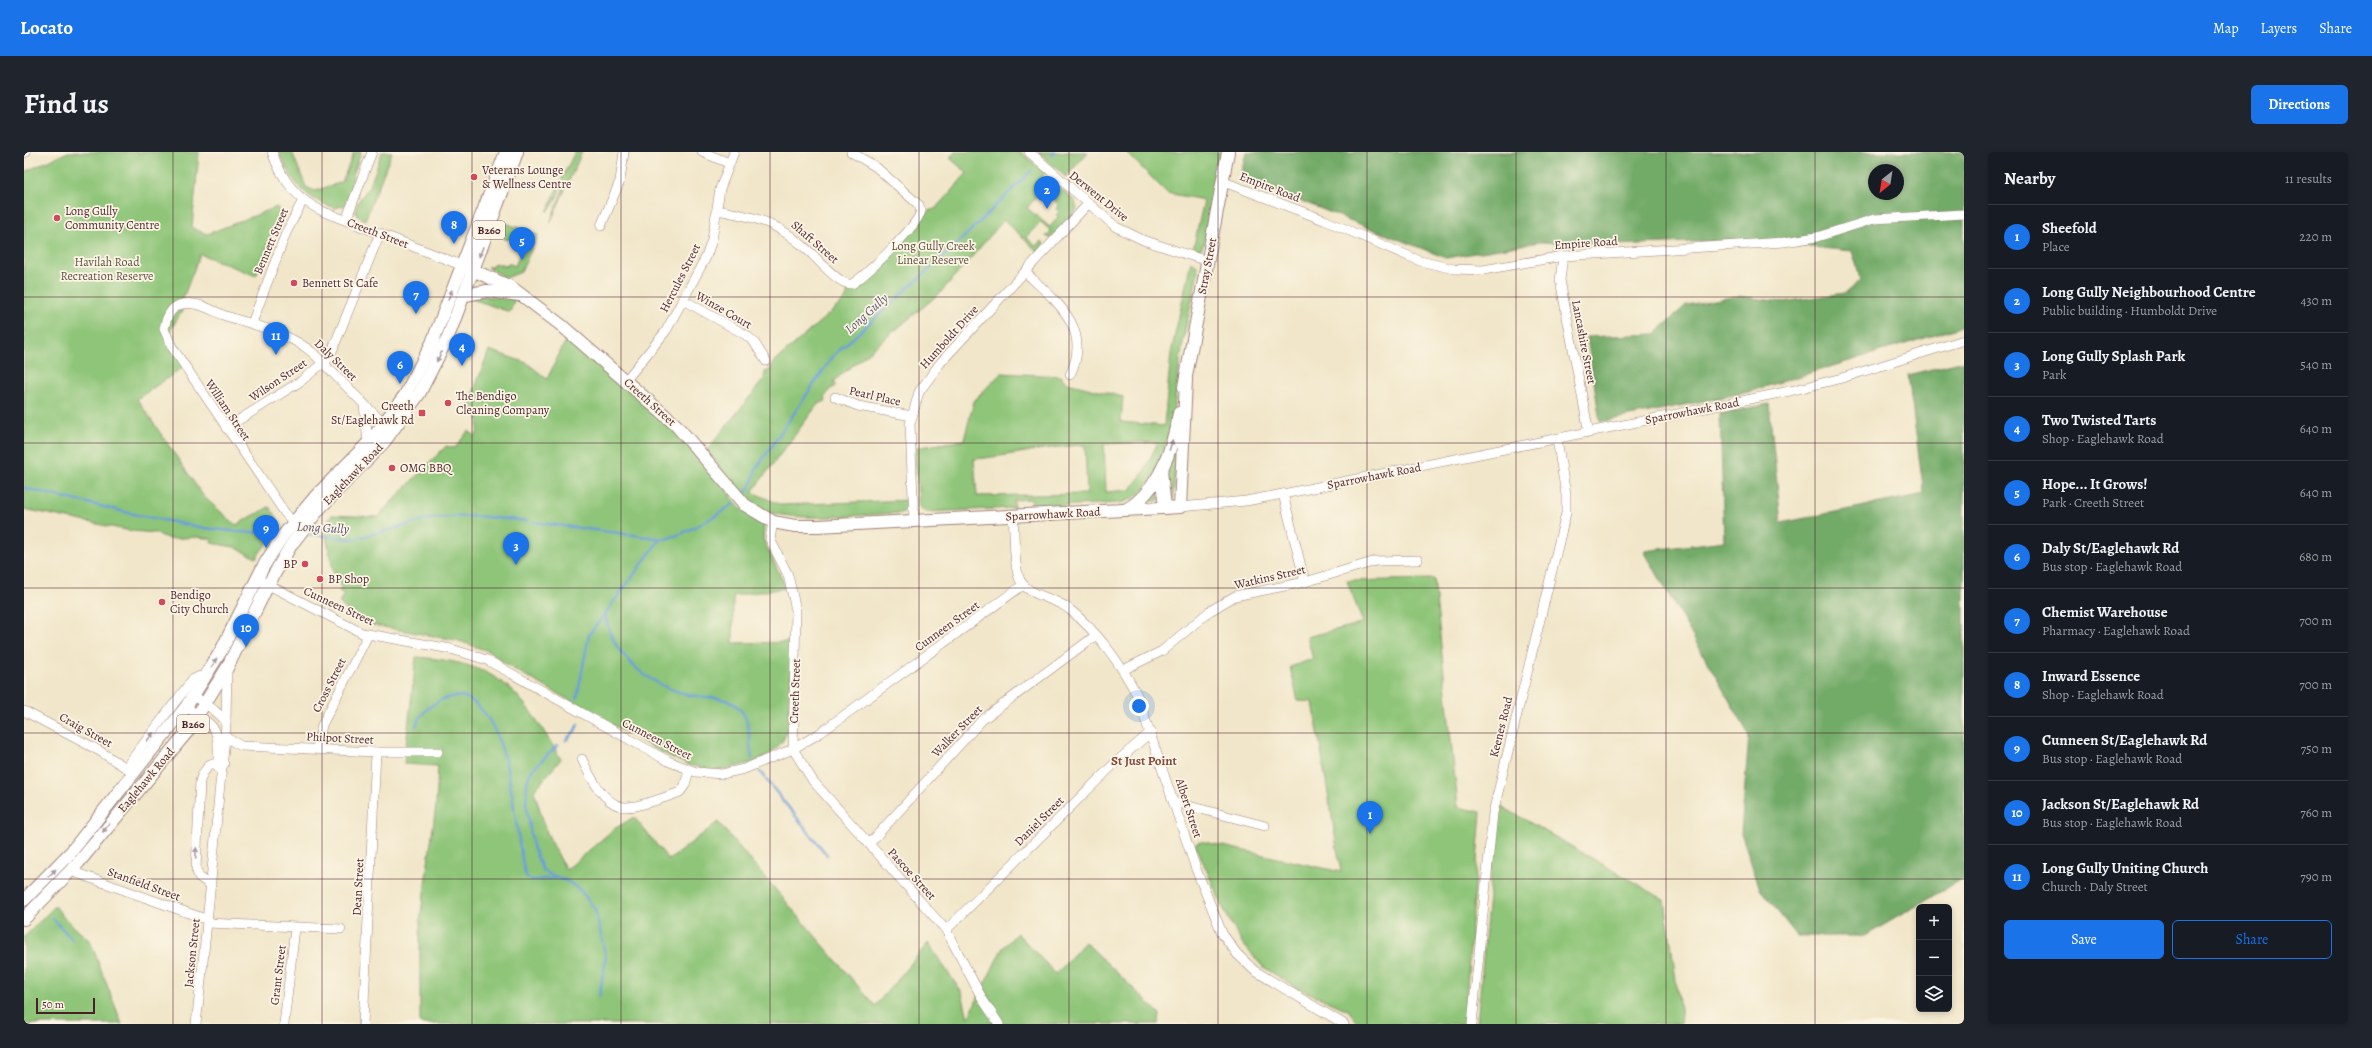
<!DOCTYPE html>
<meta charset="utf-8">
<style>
body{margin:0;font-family:Alegreya,serif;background:#20242c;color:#f1f3f6}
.controls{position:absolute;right:12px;bottom:12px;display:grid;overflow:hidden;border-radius:6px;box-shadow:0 2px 6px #0003}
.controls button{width:36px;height:36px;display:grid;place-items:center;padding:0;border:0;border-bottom:1px solid #363941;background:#171b24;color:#f1f3f6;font:20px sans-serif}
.compass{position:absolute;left:1844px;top:12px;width:36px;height:36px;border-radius:50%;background:#171b24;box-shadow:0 2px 6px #0003;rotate:210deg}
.scale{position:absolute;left:12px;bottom:10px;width:59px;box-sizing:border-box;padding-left:4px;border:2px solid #4a1f2b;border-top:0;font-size:11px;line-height:14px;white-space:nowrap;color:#4a1f2b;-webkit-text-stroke:3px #fcf5e5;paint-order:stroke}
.you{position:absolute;left:1115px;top:554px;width:14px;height:14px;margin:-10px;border:3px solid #fff;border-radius:50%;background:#1a73e8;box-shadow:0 0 0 6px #1a73e833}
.badge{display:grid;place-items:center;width:26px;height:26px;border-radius:50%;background:#1a73e8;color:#fff;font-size:13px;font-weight:700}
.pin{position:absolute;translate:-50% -33px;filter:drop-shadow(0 1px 2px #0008)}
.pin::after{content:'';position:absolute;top:21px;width:14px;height:12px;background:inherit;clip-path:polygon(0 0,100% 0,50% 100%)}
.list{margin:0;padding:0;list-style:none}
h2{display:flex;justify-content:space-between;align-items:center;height:52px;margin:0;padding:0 16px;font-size:17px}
h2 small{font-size:13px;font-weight:400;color:#9ea1a6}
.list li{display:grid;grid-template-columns:26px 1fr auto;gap:12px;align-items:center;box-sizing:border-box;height:64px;padding:0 16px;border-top:1px solid #363941}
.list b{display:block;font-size:15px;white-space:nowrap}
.list p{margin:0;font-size:13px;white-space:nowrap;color:#9ea1a6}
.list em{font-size:13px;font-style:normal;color:#9ea1a6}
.actions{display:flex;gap:8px;padding:12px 16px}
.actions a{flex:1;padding:9px 0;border:1px solid #1a73e8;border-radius:6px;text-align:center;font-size:14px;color:#1a73e8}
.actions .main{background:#1a73e8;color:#fff}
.icon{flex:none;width:22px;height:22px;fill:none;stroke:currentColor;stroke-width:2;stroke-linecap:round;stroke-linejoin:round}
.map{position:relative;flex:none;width:1940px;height:872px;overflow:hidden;border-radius:6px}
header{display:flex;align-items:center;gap:24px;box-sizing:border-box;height:56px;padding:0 20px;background:#1a73e8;color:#fff}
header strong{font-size:19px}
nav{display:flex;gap:22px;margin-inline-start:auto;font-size:14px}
.intro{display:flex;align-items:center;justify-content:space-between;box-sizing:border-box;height:96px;padding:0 24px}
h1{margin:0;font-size:28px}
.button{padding:10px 18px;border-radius:6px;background:#1a73e8;color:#fff;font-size:14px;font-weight:700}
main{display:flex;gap:24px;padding:0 24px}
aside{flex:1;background:#171b24;border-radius:6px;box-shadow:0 2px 6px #0003}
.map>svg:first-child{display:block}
</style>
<header>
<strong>Locato</strong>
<nav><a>Map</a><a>Layers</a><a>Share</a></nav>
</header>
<div class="intro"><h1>Find us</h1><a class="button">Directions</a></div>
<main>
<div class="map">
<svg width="1940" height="872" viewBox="0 0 1940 872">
<rect width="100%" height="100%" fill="#fcf5e5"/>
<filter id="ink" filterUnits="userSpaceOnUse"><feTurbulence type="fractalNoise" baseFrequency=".025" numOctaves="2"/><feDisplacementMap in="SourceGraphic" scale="8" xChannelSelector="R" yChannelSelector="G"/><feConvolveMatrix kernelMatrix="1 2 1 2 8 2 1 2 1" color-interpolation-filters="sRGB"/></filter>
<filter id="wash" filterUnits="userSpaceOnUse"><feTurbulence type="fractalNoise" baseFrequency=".012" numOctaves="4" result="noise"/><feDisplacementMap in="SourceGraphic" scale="16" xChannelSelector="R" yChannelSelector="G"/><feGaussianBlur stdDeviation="0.9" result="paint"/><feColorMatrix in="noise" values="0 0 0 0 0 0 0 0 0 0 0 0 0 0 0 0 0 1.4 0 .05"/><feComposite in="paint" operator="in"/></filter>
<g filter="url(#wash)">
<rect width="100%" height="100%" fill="#f1e6c9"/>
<!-- green -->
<g fill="#8ec578" stroke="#6c7252" fill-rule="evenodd">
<path d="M44,0H175L168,76L183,82L253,55L258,65L243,95L232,124L176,102L159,146L158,159L146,179L147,184L167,210L113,247L180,345L212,373L245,355L251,363L254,375L232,406L210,395L187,391L188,387L174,385L145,387L132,381L107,379L0,357V20Z"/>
<path d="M255,0H268L282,35L291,39L318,30L330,0H337L329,23L326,43L322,53L311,56C281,47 266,28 255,0Z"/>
<path d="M358,0H368L341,68L333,64C328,52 340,44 344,36C350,25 354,12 358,0Z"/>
<path d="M551,0H558L526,71L539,37L537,28Z"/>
<path d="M931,0H997L1021,21L1011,32L1020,41L1016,40L1003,56L1026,75L1034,65L1032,63L1035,60L1032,57L1035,54L1027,43L1032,38L1027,34L1030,31L1051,49L1053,57L1027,86L1022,84L1027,79L1017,70L1002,85L1012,94L1018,89L1020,91L1014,100L980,68L916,141L811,228V235L806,237L801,245L802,249L794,252L728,340L757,353L885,348L883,357L877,361C841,362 754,374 727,352C710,338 696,316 683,298L740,227L741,220L746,218L752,208L822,147L824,138L830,137L863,107L904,59L911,57L943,21L926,6Z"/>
<path d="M1014,0H1064L1042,25Z"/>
<path d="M1102,0H1198L1180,92L1177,97L1169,98L1180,48L1143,41Z"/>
<path d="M535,32C538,39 529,55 523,60Z"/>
<path d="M479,70L514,83L497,120L482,126L463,115H468L470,111L483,114L484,111L491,114L496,102L499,103L501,99L496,96L497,89L489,86L482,88L475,82Z"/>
<path d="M1167,109L1173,114L1174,119C1169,145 1162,171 1158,197C1151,237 1147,343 1095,351L1008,355L1007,347L990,348V356L902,360L895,355L891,296L940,288L950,249L977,221L1036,224L1043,231L1099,245L1097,270L1140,274L1147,201ZM1134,290L1119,321L1106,338L1082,340L1080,292ZM1061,293L1063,342L953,344L950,307C988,304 1023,294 1061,293Z"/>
<path d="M453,144L491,146L486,160L448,147Z"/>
<path d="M543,186L589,223L650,277L716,355L740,374L739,387L762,436L709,444V491L769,490L764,575L758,590L747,601L730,610L703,617L690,618L664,613L637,600L488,516L464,499L432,488L348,473L321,457L315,450L320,442L315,439L318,434L312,431L315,426L310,423L300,374L308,363L353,365L422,294L431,296L444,279L452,284C456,273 456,259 445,252L465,198L503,211L523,227Z"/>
<path d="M1154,287L1149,347L1146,349L1140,328Z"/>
<path d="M1132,337H1134V349H1125Z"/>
<path d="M1410,427L1434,655L1457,660L1440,872H1335L1324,858L1271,835L1238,814L1218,791L1202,762L1171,692L1176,689L1317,720L1289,550L1274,549L1266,515L1289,507L1283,485L1339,471L1323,429Z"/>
<path d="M392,505C478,511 495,538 537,607L510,639L523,681L542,718L590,677L610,665L645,708L694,670L851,854L904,791L938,841L944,866L978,797L993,781L1032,822L1061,790L1136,862L1135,872H396V769L412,653L414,614L380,612Z"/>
<path d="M1477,654L1641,748L1658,872H1453L1470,691Z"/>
<path d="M31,754L40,766L66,789L98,872H0V785Z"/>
</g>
<!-- forest -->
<g fill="#72aa68" stroke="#5e644a" fill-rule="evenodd">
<path d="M1222,0H1940V174L1724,240L1576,270L1563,185L1631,182L1662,153L1714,144L1759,150L1821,141L1837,128L1828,99L1716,88L1592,93L1516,90L1422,106L1216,25ZM1850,18H1874V42H1850Z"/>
<path d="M1940,209V726L1841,784H1773L1736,737L1717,681L1725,583L1620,399L1700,389L1696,262L1745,252L1757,371L1900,342L1884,223Z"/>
</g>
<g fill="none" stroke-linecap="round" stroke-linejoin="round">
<!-- stream -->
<g stroke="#6b9fd7" stroke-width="2.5">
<path d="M1028,3L1031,0"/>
<path d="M0,336L114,363L180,376L217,380L256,381"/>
<path d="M721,341L727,333L732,317L809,204L932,93L1007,19"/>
<path d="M509,370L640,387C659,384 694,363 710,351"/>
<path d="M281,382L330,387L405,367L425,365L452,364L503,369"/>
<path d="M581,461C587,504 625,533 665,543C683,547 706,542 718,560C727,572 725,592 728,607"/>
<path d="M553,546L565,483L637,386"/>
<path d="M392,574C399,555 418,544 438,544C491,563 488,678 502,724L507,728L533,726"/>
<path d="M542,588L551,579L554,572"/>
<path d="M534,593L507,619L503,629L502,652L509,695L518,717L525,722L545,730L557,739L571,757L582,805L575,845"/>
<path d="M736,620L803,703"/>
<path d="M28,766L48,787"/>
</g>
</g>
</g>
<g filter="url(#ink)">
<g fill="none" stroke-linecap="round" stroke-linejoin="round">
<defs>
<g id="minor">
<path d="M248,0C258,28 272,47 300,60L437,113"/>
<path d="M678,0L705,11"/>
<path d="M1005,0L1092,75L1119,88L1183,109"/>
<path d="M0,1L2,0"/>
<path d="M1200,30L1300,68L1396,109L1430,117L1459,118L1539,104L1760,90L1793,85L1850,67L1940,62"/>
<path d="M693,58C737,66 755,71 788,102C796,110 817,134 828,132C843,122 893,75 897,59L895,53L852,15L827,0"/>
<path d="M322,68L348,0"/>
<path d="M577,74L596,29L600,0"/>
<path d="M1539,104L1536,128L1565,281"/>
<path d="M1001,120C1032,149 1069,176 1046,223"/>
<path d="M659,148L722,183L730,190L742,209"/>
<path d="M228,171L262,81L279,48"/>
<path d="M300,212L306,204L356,81"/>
<path d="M602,228L642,179L682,105L688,88L696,37L710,0"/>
<path d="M811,245L834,254L888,264"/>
<path d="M340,252L344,291"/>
<path d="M202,276L277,229L299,211"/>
<path d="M1259,342L1281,430"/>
<path d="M1156,355L1222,349L1259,342L1766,239L1818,226L1940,188"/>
<path d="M989,364C991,382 989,413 996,428C1004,444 1032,446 1045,457C1073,479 1097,512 1113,543L1172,717L1198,781L1213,802L1231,819L1320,872"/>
<path d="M269,370L261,361L148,195L140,177C142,166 147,154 159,152C173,149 187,158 199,163C229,173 264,180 289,201L360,272"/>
<path d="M749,370L746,387L764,423L772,458L769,597L789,629L922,778L959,848L975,872"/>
<path d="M890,370L886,272L895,240L917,210L1064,52"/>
<path d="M233,427L338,481L427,497L463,508L644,609L672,620L698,622L720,617L769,597L796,581L999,433"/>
<path d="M1099,518L1138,499L1186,459L1211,444L1281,430L1352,409L1394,408"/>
<path d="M170,544L190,558L202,569C201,598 196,625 194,654C187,727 181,799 172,872"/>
<path d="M162,555C197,579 194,575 194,616"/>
<path d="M0,559L74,598L110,621"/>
<path d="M202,569L203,516"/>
<path d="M201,585L217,594L352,600H414"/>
<path d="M293,597L298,573L344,483"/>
<path d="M558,607C565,623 581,655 602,655C616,655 642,645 656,640L661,633L665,618"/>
<path d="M102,615L168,528L176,524L181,527"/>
<path d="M1150,650L1241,674"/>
<path d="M845,692L958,568L1071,484"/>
<path d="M47,719L184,768"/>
<path d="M187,733L175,725L172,717L176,629L179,621L186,612H200"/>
<path d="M184,771L317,777"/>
<path d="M922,778L1091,611L1127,580"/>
<path d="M260,872L271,776"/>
<path d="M339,872L352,600"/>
<path d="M1448,872L1469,661L1542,361V343L1533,287"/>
</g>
<g id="major">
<path d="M437,113L487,135L537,173L652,273L721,353L749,370L771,374H794L1156,355L1162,228"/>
<path d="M441,143L463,139L496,143"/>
<path d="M1160,235L1204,0"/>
<path d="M1137,319L1141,356"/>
<path d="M1103,357C1136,337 1148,298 1155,261"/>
<path d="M0,748L47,700L162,555L197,499L239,415L257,386L291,345L347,288L381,243L408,191L482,0"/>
<path d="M0,767L55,710L163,580L203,516L244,433L267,393L295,357L360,290L395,242L424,185L493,0"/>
</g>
</defs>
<!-- minor casing -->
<use href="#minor" stroke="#9e827a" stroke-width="10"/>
<!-- major casing -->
<use href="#major" stroke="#9e827a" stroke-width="14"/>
<!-- minor -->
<use href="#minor" stroke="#fff" stroke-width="9"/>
<!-- major -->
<use href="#major" stroke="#fff" stroke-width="12"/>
</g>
<!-- one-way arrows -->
<defs><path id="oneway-solid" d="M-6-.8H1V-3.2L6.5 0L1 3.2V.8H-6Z"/></defs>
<g fill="#ae9aa0">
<use href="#oneway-solid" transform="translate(457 100) rotate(111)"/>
<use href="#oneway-solid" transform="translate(426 143) rotate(-70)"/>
<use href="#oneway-solid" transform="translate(415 205) rotate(116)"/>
<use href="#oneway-solid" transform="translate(1147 293) rotate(-72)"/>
<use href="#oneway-solid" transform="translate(190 511) rotate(-60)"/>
<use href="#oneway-solid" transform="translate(126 585) rotate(-52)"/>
<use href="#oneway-solid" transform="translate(82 676) rotate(129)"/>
<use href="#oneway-solid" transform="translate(172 701) rotate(-87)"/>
<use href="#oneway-solid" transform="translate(28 721) rotate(-45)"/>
</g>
</g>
<!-- grid -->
<path fill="none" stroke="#4a1f2b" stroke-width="1" stroke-opacity="0.55" d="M149,0V872M298,0V872M448,0V872M597,0V872M746,0V872M895,0V872M1045,0V872M1194,0V872M1343,0V872M1492,0V872M1642,0V872M1791,0V872M0,145H1940M0,291H1940M0,436H1940M0,581H1940M0,727H1940"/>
<!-- markers -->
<g fill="#d1495b" stroke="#fcf5e5" stroke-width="1.5">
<circle cx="450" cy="25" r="4"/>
<circle cx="33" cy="66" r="4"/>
<circle cx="270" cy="131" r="4"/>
<circle cx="424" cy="251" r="4"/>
<rect x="394" y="257" width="8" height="8" rx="2"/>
<circle cx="368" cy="316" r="4"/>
<circle cx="281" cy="412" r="4"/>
<circle cx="296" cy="427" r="4"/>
<circle cx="138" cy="450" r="4"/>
</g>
<g text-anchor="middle" stroke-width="3.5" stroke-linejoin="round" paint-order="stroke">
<!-- shield labels -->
<g fill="#fcf5e5" stroke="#7f5f63" stroke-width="1">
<rect x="449" y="69" width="32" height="18" rx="3"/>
<rect x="153" y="563" width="32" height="18" rx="3"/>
</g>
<g font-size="11" font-weight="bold" fill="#4a1f2b">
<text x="465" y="82">B260</text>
<text x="169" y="576">B260</text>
</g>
<!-- poi labels -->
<g font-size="12" fill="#4a1f2b" stroke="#fcf5e5" text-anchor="start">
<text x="458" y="22">Veterans Lounge<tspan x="458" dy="14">&amp; Wellness Centre</tspan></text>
<text x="41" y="63">Long Gully<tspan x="41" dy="14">Community Centre</tspan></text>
<text x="278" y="135">Bennett St Cafe</text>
<text x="432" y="248">The Bendigo<tspan x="432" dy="14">Cleaning Company</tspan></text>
<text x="390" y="258" text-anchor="end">Creeth<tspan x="390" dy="14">St/Eaglehawk Rd</tspan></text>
<text x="376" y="320">OMG BBQ</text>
<text x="273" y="416" text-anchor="end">BP</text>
<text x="304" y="431">BP Shop</text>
<text x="146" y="447">Bendigo<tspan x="146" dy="14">City Church</tspan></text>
</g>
<!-- street labels -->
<g font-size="12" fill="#4a1f2b" stroke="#fcf5e5">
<text transform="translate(1246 35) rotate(21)" y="4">Empire Road</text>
<text transform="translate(1075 44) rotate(39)" y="4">Derwent Drive</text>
<text transform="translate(354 81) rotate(21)" y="4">Creeth Street</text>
<text transform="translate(247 89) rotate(-67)" y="4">Bennett Street</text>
<text transform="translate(791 90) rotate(41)" y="4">Shaft Street</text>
<text transform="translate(1562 91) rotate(-4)" y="4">Empire Road</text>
<text transform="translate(1183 114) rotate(-79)" y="4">Stray Street</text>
<text transform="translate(656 126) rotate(-63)" y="4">Hercules Street</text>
<text transform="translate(700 158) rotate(30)" y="4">Winze Court</text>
<text transform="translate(925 185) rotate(-48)" y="4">Humboldt Drive</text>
<text transform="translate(1560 190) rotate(79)" y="4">Lancashire Street</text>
<text transform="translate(312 208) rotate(44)" y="4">Daly Street</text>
<text transform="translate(254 228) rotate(-34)" y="4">Wilson Street</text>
<text transform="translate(851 244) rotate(13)" y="4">Pearl Place</text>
<text transform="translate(626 250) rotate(42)" y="4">Creeth Street</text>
<text transform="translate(204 258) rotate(56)" y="4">William Street</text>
<text transform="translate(1668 259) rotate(-11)" y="4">Sparrowhawk Road</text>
<text transform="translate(329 322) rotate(-46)" y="4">Eaglehawk Road</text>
<text transform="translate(1350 324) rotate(-11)" y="4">Sparrowhawk Road</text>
<text transform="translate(1029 362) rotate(-3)" y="4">Sparrowhawk Road</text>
<text transform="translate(1246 425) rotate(-13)" y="4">Watkins Street</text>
<text transform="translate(315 454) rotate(25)" y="4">Cunneen Street</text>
<text transform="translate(923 474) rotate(-36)" y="4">Cunneen Street</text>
<text transform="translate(305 533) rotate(-63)" y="4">Cross Street</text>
<text transform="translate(771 539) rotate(-88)" y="4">Creeth Street</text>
<text transform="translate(1477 575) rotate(-76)" y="4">Keenes Road</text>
<text transform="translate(62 578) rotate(29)" y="4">Craig Street</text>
<text transform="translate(933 579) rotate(-46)" y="4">Walker Street</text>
<text transform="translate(316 586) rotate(3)" y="4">Philpot Street</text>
<text transform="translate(633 587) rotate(27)" y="4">Cunneen Street</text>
<text transform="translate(122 628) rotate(-50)" y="4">Eaglehawk Road</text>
<text transform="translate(1165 656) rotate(72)" y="4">Albert Street</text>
<text transform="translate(1015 669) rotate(-45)" y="4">Daniel Street</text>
<text transform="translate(888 722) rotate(48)" y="4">Pascoe Street</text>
<text transform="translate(120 732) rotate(20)" y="4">Stanfield Street</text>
<text transform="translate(334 735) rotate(-87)" y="4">Dean Street</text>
<text transform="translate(168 801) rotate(-84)" y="4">Jackson Street</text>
<text transform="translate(254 823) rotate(-83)" y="4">Grant Street</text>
</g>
<!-- park labels -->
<g font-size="12" fill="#5e5142" stroke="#fcf5e5">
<text x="909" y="98">Long Gully Creek<tspan x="909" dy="14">Linear Reserve</tspan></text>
<text x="83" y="114">Havilah Road<tspan x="83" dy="14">Recreation Reserve</tspan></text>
</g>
<!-- water labels -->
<g font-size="13" font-style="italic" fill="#575270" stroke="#fcf5e5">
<text transform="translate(842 161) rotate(-42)" y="5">Long Gully</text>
<text transform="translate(299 375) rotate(3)" y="5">Long Gully</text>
</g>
<!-- neighbourhood labels -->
<g font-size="13" font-weight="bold" fill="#804c40" stroke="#fcf5e5">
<text x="1120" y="613">St Just Point</text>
</g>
</g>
</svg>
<div class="controls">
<button>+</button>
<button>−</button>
<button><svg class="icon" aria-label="layers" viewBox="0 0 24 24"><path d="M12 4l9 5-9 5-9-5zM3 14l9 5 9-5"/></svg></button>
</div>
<svg class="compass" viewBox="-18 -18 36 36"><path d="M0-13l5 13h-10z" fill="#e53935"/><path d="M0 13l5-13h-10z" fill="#9ea1a6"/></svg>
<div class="scale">50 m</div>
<div class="you"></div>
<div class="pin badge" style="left:1346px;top:682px">1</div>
<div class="pin badge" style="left:1023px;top:57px">2</div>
<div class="pin badge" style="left:492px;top:413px">3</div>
<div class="pin badge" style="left:438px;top:214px">4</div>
<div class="pin badge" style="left:498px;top:108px">5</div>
<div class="pin badge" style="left:376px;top:232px">6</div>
<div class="pin badge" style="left:392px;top:162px">7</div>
<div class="pin badge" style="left:430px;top:92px">8</div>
<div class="pin badge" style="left:242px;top:396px">9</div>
<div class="pin badge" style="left:222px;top:495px">10</div>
<div class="pin badge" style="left:252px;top:203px">11</div>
</div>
<aside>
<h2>Nearby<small>11 results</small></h2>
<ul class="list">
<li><span class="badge">1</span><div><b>Sheefold</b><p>Place</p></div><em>220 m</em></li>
<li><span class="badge">2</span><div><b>Long Gully Neighbourhood Centre</b><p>Public building · Humboldt Drive</p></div><em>430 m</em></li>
<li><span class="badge">3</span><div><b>Long Gully Splash Park</b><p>Park</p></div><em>540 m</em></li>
<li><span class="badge">4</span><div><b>Two Twisted Tarts</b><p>Shop · Eaglehawk Road</p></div><em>640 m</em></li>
<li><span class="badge">5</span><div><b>Hope... It Grows!</b><p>Park · Creeth Street</p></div><em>640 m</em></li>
<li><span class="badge">6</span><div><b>Daly St/Eaglehawk Rd</b><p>Bus stop · Eaglehawk Road</p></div><em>680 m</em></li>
<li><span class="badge">7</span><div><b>Chemist Warehouse</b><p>Pharmacy · Eaglehawk Road</p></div><em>700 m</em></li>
<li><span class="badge">8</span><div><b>Inward Essence</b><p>Shop · Eaglehawk Road</p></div><em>700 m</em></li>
<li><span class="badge">9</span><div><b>Cunneen St/Eaglehawk Rd</b><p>Bus stop · Eaglehawk Road</p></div><em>750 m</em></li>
<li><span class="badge">10</span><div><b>Jackson St/Eaglehawk Rd</b><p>Bus stop · Eaglehawk Road</p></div><em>760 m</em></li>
<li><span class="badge">11</span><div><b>Long Gully Uniting Church</b><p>Church · Daly Street</p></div><em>790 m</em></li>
</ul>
<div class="actions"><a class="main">Save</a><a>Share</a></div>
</aside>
</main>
